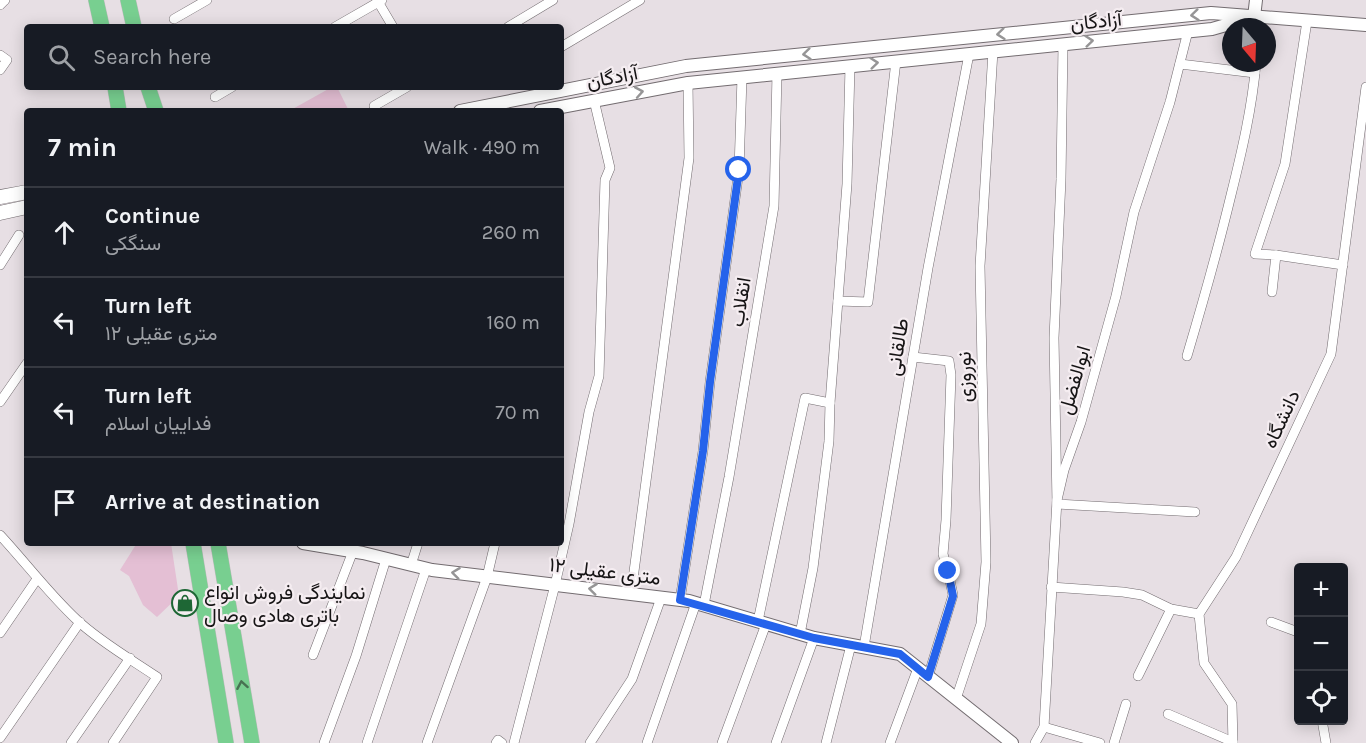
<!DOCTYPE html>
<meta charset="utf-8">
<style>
body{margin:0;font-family:Karla,Vazirmatn,sans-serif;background:#242831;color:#f1f3f6}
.controls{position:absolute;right:18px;bottom:18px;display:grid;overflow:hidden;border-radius:6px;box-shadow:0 3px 15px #0003}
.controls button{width:54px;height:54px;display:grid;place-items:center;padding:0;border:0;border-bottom:2px solid #363941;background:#171b24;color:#f1f3f6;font:30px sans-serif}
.compass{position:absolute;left:1222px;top:18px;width:54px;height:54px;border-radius:50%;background:#171b24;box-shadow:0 3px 15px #0003;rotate:161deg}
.stop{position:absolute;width:18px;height:18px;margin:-14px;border:4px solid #2563eb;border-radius:50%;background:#fff}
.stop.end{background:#2563eb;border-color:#fff;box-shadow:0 2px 6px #0008}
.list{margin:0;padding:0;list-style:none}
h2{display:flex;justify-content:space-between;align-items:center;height:78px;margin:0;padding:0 24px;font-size:26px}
h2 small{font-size:20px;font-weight:400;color:#9ea1a6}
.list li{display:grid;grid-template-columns:39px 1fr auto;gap:18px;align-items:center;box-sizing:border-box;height:90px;padding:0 24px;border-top:2px solid #363941}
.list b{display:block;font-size:22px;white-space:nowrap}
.list p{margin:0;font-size:20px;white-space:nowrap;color:#9ea1a6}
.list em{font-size:20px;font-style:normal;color:#9ea1a6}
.icon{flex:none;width:33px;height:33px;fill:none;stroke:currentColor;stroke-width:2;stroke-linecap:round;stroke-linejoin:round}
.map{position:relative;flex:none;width:1366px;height:743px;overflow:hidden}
.search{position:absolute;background:#171b24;box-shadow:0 3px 15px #0003;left:24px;top:24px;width:540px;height:66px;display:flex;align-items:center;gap:15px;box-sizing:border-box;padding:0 21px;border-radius:6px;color:#9ea1a6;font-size:22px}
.panel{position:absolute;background:#171b24;box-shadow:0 3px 15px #0003;left:24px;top:108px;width:540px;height:438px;border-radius:6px}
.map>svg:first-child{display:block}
</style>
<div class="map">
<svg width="1366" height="743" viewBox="0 0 1366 743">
<rect width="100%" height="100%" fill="#e7dfe4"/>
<!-- green -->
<g fill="#e4bfd4">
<path d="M332,87H337L349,111H289Z"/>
<path d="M137,543H171L179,596L157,617L143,605L129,576L120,570Z"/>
</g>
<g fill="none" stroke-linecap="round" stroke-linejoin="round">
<defs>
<g id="minor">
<path d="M377,0L393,27"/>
<path d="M0,5L5,0"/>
<path d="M174,19L207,0"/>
<path d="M335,27L382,0"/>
<path d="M508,27L553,0"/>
<path d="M1259,27L1260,18"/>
<path d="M1063,44L1061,179L1054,338L1057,504L1195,512"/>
<path d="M561,47L640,0"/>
<path d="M0,55L7,60L0,70"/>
<path d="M1180,64L1255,73"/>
<path d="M215,97L232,87"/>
<path d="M374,106L407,87"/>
<path d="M1276,255L1343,265"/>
<path d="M0,265L19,235"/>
<path d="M1272,292L1276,255L1255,254L1285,164L1307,21"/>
<path d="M838,301L868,302L896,61"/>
<path d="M1187,356C1203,302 1218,249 1231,195C1242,151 1252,108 1256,63"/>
<path d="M913,357L949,361L951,375L946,520L943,554L948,571L953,595L928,677"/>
<path d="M0,402L27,363"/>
<path d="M0,535C26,563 49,594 77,620C99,641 132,660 157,677L113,743"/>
<path d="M411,565L418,543"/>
<path d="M1051,587L1123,592L1142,595L1171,609L1199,614"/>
<path d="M631,594L689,158L688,83"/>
<path d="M680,600L703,451L710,382L739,170L742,77"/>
<path d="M704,605L729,477L774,206L777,73"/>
<path d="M758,621L805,398L830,403"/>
<path d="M1271,622L1298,632"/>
<path d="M0,633L37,579"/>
<path d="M800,634L813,568L829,441L830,403L847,184L850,66"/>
<path d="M864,647L928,268L969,54"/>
<path d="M313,655L353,551"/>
<path d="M1138,676L1171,609"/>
<path d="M956,699L981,624L986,562L980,266L993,51"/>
<path d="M1168,714L1233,742"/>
<path d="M1322,720L1326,743"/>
<path d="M1044,727L1100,743"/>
<path d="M0,738L80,622"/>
<path d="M71,743L130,658"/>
<path d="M324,743L356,656L386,559"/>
<path d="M367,743L426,569"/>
<path d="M427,743L487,577L495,543"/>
<path d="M496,743L498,740L502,743"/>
<path d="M514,743L555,585L569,524L589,412L599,376L605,180L610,168L594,100"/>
<path d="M590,743L632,679L661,598"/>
<path d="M647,743L696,603"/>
<path d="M722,743L766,624"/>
<path d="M776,743L814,638"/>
<path d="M826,743L851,645"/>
<path d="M890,743L918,668"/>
<path d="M1035,743L1044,727L1057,500L1064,470L1081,422L1116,296L1134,212L1170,102L1188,31"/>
<path d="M1114,743L1126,704"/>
<path d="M1233,743L1232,704L1204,663L1199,614L1236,557L1331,354L1366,87"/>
</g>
<g id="tertiary">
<path d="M1254,17L1256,0"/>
<path d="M460,111L686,66L1211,13L1366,25"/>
<path d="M540,111L688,83L1212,29L1247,19"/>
<path d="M303,543L363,553L432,570L689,601L814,638L900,654L1012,743"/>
</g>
<g id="secondary">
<path d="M0,197L27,192"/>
<path d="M0,213L27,207"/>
</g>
<g id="trunk">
<path d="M96,0L102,27"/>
<path d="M128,0L134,27"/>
<path d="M115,87L119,111"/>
<path d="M148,87L156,111"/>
<path d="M193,543L226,743"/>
<path d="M218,543L252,743"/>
</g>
</defs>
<!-- minor casing -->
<use href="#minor" stroke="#736c70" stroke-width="10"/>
<!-- tertiary casing -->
<use href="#tertiary" stroke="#736c70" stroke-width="14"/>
<!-- secondary casing -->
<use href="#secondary" stroke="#736c70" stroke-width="15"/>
<!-- trunk casing -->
<use href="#trunk" stroke="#bebdbd" stroke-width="16"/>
<!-- minor -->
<use href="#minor" stroke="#fff" stroke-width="9"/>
<!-- tertiary -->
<use href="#tertiary" stroke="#fff" stroke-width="12"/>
<!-- secondary -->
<use href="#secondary" stroke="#fff" stroke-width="14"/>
<!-- trunk -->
<use href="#trunk" stroke="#78cf90" stroke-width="15"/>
</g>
<!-- one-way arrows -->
<defs><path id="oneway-chevron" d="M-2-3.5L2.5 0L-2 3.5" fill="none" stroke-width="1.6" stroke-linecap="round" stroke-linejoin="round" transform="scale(1.5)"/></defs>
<g stroke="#969596">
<use href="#oneway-chevron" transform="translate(1195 15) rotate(174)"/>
<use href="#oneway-chevron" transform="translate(1001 34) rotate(174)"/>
<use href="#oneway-chevron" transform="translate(1089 41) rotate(-6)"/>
<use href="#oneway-chevron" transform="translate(807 54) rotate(174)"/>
<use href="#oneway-chevron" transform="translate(874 63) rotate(-6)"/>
<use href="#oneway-chevron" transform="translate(639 92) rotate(-10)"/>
<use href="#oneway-chevron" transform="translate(456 573) rotate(-173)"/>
<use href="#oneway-chevron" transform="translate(593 589) rotate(-173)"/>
</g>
<use stroke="#477252" href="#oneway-chevron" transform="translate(242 685) rotate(-100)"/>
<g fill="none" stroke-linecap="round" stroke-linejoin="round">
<!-- route -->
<path stroke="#2563eb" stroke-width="8" d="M739,170L710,382L703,451L680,600L814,638L900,654L928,677L953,596L948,571"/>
</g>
<!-- icons -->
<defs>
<symbol id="shop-ring" viewBox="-11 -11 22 22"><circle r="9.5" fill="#f5edf1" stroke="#1e6735" stroke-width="1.5"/><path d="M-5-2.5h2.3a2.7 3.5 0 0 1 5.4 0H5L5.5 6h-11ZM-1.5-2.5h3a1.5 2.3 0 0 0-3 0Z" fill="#1e6735"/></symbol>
</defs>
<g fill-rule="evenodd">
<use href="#shop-ring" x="170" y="588" width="30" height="30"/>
</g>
<g text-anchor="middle" stroke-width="4.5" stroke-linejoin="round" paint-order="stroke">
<!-- street labels -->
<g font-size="20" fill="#161415" stroke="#f5edf1">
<text transform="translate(1096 21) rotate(-6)" y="7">آزادگان</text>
<text transform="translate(612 77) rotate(-11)" y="7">آزادگان</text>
<text transform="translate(740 302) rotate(-81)" y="7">انقلاب</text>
<text transform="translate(897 347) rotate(-81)" y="7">طالقانی</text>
<text transform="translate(964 377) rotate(-91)" y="7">نوروزی</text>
<text transform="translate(1074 380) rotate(-74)" y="7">ابوالفضل</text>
<text transform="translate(1281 419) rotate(-65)" y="7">دانشگاه</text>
<text transform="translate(605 571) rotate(7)" y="7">۱۲ متری عقیلی</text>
</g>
<!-- poi labels -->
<g font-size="20" fill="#161415" stroke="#f5edf1" text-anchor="start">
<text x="204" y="599">نمایندگی فروش انواع<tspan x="204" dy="23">باتری هادی وصال</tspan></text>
</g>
</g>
</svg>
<div class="controls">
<button>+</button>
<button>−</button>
<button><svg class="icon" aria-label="locate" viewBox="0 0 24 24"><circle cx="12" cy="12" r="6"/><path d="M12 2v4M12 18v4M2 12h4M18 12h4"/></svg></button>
</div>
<svg class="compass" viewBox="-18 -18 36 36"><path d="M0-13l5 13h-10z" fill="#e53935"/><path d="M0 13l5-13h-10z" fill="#9ea1a6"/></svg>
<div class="stop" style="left:739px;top:170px"></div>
<div class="stop end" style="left:948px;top:571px"></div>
<div class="search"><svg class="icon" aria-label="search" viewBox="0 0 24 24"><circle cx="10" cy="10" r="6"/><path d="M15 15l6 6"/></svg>Search here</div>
<section class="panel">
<h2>7 min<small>Walk · 490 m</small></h2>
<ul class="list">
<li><svg class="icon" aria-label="ahead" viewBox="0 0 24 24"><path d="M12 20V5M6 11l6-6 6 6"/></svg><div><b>Continue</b><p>سنگکی</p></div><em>260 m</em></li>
<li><svg class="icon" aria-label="left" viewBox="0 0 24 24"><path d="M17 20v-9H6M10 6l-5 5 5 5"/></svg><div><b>Turn left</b><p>۱۲ متری عقیلی</p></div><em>160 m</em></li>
<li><svg class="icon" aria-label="left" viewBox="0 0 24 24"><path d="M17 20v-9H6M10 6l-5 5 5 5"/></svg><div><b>Turn left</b><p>فداییان اسلام</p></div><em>70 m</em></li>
<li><svg class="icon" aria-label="arrive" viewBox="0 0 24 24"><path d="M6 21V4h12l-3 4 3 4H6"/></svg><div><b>Arrive at destination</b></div></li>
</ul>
</section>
</div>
